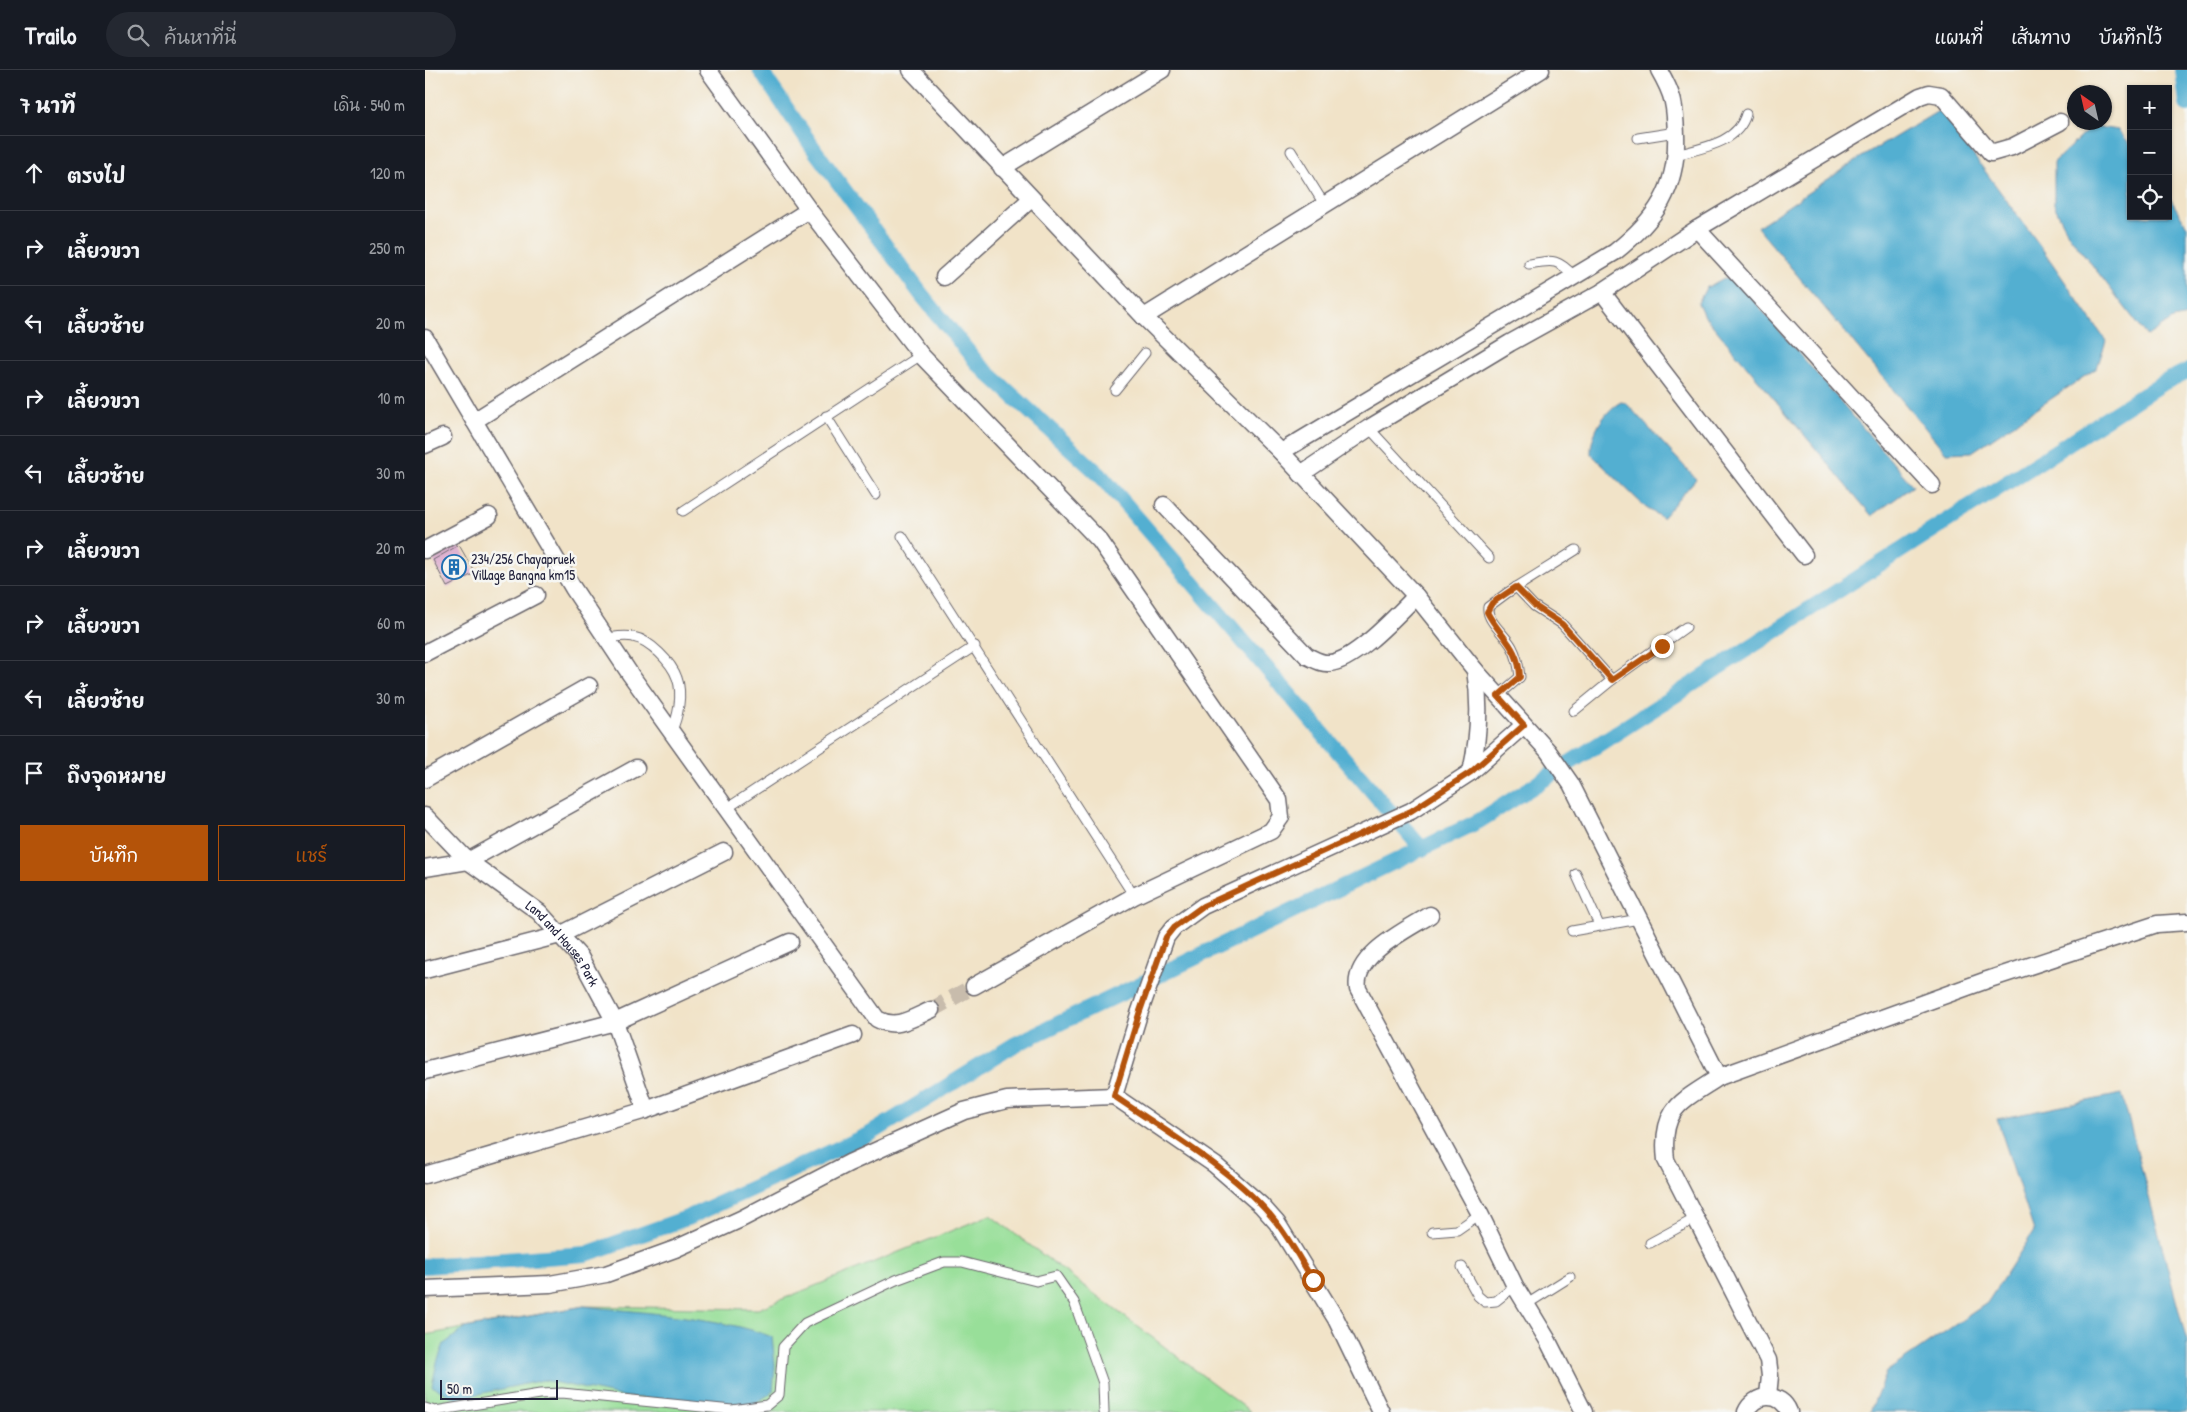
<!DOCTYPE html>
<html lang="th">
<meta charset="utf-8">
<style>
body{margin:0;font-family:"Patrick Hand","Playpen Sans Thai",sans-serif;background:#242831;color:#f1f3f6}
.controls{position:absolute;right:15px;top:15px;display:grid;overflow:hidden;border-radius:0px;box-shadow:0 1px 4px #0004}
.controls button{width:45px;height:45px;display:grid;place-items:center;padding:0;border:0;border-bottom:1px solid #363941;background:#171b24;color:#f1f3f6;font:25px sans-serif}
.compass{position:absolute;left:1642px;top:15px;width:45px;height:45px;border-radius:50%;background:#171b24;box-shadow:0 1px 4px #0004;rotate:326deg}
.scale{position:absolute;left:15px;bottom:12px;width:118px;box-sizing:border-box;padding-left:5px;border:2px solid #22223b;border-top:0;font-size:14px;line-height:18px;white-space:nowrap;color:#22223b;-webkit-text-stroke:4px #f6f6f2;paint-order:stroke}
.stop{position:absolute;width:15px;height:15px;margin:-11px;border:4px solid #b45309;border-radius:50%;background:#fff}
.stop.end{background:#b45309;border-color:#fff;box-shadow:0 1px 5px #0008}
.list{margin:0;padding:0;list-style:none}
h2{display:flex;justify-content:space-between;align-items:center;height:65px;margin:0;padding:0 20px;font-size:21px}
h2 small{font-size:16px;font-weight:400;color:#9ea1a6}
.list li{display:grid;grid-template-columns:32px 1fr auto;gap:15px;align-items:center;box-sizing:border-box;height:75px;padding:0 20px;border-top:1px solid #363941}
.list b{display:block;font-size:19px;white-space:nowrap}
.list em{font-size:16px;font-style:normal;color:#9ea1a6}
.actions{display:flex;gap:10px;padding:15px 20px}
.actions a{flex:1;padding:11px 0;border:1px solid #b45309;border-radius:0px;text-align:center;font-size:18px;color:#b45309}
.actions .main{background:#b45309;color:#fff}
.icon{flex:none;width:28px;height:28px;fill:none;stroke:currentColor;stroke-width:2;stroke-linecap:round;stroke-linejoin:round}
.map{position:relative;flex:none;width:1762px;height:1342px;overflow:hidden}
header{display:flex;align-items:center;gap:30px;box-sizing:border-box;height:70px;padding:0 25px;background:#171b24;border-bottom:1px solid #363941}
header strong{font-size:24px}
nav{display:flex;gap:28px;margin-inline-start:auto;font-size:18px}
.search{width:350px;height:45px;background:#242831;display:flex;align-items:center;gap:12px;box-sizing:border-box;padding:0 18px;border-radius:28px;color:#9ea1a6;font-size:19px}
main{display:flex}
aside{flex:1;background:#171b24}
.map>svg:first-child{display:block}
</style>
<header>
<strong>Trailo</strong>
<div class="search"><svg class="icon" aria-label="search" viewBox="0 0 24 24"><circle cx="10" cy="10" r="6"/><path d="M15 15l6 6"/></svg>ค้นหาที่นี่</div>
<nav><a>แผนที่</a><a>เส้นทาง</a><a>บันทึกไว้</a></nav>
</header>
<main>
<aside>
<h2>7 นาที<small>เดิน · 540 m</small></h2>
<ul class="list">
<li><svg class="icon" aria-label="ahead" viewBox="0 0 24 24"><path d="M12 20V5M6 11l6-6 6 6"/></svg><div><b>ตรงไป</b></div><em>120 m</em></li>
<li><svg class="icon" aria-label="right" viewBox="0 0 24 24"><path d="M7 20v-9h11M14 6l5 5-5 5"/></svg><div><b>เลี้ยวขวา</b></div><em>250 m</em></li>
<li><svg class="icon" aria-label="left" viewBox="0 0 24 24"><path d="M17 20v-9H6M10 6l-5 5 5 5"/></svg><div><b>เลี้ยวซ้าย</b></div><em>20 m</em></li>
<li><svg class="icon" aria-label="right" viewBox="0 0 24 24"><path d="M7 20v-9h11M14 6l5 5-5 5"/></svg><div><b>เลี้ยวขวา</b></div><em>10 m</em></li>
<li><svg class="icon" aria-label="left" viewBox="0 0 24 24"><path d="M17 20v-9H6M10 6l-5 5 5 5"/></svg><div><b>เลี้ยวซ้าย</b></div><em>30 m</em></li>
<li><svg class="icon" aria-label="right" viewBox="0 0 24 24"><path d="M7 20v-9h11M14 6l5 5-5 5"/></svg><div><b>เลี้ยวขวา</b></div><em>20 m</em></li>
<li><svg class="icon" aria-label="right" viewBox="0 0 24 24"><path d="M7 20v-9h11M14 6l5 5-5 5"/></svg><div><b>เลี้ยวขวา</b></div><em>60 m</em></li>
<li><svg class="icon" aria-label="left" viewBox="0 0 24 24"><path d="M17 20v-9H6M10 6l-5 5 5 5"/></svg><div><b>เลี้ยวซ้าย</b></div><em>30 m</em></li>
<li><svg class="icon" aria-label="arrive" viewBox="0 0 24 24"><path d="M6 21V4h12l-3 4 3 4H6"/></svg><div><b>ถึงจุดหมาย</b></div></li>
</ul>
<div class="actions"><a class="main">บันทึก</a><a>แชร์</a></div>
</aside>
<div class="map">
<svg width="1762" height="1342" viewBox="0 0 1762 1342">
<rect width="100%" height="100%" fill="#f6f6f2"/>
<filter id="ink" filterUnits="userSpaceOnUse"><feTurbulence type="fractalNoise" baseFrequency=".02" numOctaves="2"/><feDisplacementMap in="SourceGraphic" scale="10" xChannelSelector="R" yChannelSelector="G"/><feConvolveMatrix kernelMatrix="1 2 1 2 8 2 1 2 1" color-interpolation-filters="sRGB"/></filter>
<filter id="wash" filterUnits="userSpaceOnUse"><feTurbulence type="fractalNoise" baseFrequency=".0096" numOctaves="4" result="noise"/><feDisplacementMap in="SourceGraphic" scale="20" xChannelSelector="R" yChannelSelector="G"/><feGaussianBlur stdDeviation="1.12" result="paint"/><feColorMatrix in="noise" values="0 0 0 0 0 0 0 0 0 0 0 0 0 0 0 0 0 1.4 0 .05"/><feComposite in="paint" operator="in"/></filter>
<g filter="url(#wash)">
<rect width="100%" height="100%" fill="#f1e3c8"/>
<!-- green -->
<path fill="#98df99" stroke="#5d806a" d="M565,1145L826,1342H0V1265L159,1236L333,1239Z"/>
<!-- water -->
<g fill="#53afd1" stroke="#3a6886">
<path d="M1515,40L1616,177L1681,271L1672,298L1547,382L1521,383L1332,157L1430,91Z"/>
<path d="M1667,56L1693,60L1706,75V146H1743V125L1762,156V246L1748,249L1722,266L1644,165L1629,135V92Z"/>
<path d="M1299,208L1312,211L1488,416L1447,446L1278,244L1273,233L1281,218Z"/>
<path d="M1196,332L1201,333L1271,409L1237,448L1220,437L1166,384C1165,365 1179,341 1196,332Z"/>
<path d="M1697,1024L1762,1272V1342H1445L1461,1302L1562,1233L1609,1161L1572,1049Z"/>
<path d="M159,1236C216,1243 294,1246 347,1267L350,1295L348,1322L327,1335L200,1327L118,1310L31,1329L7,1316L12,1292L19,1274L40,1258Z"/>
</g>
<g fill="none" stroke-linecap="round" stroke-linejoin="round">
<!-- canal -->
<g stroke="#53afd1" stroke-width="16">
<path d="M335,0L391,82L496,224L554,295L676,406L997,779"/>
<path d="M1758,0L1762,34"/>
<path d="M0,1196L161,1184L262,1148L445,1064L589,975L1054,751L1734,315L1762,301"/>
</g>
</g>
<g id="blocks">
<!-- building -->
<path fill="#deb3d1" d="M34,475L50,503L22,517L8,490Z"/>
</g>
</g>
<g filter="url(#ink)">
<use href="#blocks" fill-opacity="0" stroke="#6a666c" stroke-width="1"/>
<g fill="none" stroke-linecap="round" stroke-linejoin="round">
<!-- minor-tunnel -->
<path stroke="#c8bcac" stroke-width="16" stroke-dasharray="16 8" stroke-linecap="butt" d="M506,940L549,916"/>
<defs>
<g id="service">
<path d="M1213,68L1251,62"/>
<path d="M866,81L899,134"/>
<path d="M1251,85C1277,78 1313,73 1321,44"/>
<path d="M1104,194C1128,190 1132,188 1150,207"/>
<path d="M690,320L720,283"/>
<path d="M401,346L451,425"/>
<path d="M944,358L1064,488"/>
<path d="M258,441L496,285"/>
<path d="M477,466L709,826"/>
<path d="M1091,517L1109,536L1137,554L1187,610L1261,557"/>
<path d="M181,568C190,567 200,565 208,567C225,570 247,593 252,608C258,624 253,648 246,662"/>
<path d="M1073,626L1095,607C1094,597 1092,586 1087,577C1081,565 1061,551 1063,537L1082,523L1151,480"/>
<path d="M1149,641L1187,610"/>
<path d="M301,739L550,576"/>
<path d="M1151,804L1174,855"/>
<path d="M1147,861L1214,849"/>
<path d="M1007,1162L1032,1160L1055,1144"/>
<path d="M1225,1173L1271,1148"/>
<path d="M1037,1197L1053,1226L1060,1232L1071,1231L1090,1216"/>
<path d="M1102,1234L1145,1207"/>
<path d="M0,1338L10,1341L115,1324L137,1323L307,1340L342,1335L354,1325L358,1277L380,1253L471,1210L519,1192H537L611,1211L631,1206L649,1232L678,1313L679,1342"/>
</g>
<g id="minor">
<path d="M283,0L384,140L496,285L675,471L854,730L856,747L846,761L709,826L549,916"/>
<path d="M486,0L719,247L856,382L991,526L1050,600L1123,681L1146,714L1294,1007"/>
<path d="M577,98L737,0"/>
<path d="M1272,159L1507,415"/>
<path d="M519,207L606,129"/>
<path d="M1177,222L1379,485"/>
<path d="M719,247L1116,0"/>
<path d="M0,268L148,518L205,604L452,949C472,960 487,948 506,940"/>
<path d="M49,351L384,140"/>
<path d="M0,375L18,367"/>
<path d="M856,382L1190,182C1230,150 1253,119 1251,65C1250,35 1249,26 1234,0"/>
<path d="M876,404L944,358L1085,273L1177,222L1272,159L1495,26L1504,23L1516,25L1566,83L1587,77L1635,52"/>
<path d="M739,435L882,586C889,589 896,594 904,593C929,592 973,544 991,526"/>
<path d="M0,480L64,446"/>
<path d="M0,583L111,525"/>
<path d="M1046,702C1054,667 1056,636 1050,600"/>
<path d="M0,709L164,616"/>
<path id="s1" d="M0,746L43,791L114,842L155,887L190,952L221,1040"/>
<path d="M0,798L43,791L211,698"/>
<path d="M1005,845C982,860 927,885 933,919L1055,1144L1090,1216L1122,1269L1159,1342"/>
<path d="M0,900L135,865L299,782"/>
<path d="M0,1001L190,952L365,872"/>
<path d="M0,1105L221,1040L428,965"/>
<path d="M0,1219L125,1214L181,1204L250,1179L316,1149L424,1093L539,1041L582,1030L689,1026"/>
<path d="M1343,1326L1345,1306L1343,1290L1241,1090C1235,1038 1256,1032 1294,1007L1562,910L1732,854L1762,852"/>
<path d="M956,1342L911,1249L852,1153L836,1135L790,1095L689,1026L714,944L741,867L749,857L778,836L986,741L1046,702L1099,655"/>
<path d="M1321,1342C1329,1323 1356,1321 1364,1342"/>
</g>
</defs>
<!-- service casing -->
<use href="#service" stroke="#6a666c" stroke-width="11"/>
<!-- minor casing -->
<use href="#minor" stroke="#6a666c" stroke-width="19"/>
<!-- service -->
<use href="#service" stroke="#fff" stroke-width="9"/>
<!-- minor -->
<use href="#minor" stroke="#fff" stroke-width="16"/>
</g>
</g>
<g fill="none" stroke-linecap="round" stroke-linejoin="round" filter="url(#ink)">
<!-- route -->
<path stroke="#b45309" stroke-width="6" d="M888,1210C876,1191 865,1170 851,1152C812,1102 741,1062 689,1026L714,944L741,867L749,857L778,836L986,741L1046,702L1099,655L1073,626L1095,607C1094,576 1075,567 1062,542L1067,533L1091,517L1110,536L1137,554L1187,610L1237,576"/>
</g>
<!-- icons -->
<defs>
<symbol id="building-ring" viewBox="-11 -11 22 22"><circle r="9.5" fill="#f6f6f2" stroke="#1f6fb2" stroke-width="1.5"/><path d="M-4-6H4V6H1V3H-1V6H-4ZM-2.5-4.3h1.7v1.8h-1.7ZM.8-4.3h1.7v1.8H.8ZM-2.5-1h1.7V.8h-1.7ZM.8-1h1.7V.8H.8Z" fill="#1f6fb2"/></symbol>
</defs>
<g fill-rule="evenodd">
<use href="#building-ring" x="15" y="483" width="28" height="28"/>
</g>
<g text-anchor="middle" stroke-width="5" stroke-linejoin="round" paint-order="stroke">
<!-- poi labels -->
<g font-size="14" fill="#22223b" stroke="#f6f6f2" text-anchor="start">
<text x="46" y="494">234/256 Chayapruek<tspan x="46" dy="16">Village Bangna km15</tspan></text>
</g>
<!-- street labels -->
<g font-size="14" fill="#22223b" stroke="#f6f6f2">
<text dy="5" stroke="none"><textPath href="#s1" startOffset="189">Land and Houses Park</textPath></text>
</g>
</g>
</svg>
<div class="controls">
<button>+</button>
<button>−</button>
<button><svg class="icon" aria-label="locate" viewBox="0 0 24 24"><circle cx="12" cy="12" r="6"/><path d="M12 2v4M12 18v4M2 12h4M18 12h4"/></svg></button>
</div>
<svg class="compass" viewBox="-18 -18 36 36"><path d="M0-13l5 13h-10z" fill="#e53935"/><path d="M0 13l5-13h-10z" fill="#9ea1a6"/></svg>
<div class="scale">50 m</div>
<div class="stop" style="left:888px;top:1210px"></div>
<div class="stop end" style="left:1237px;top:576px"></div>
</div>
</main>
